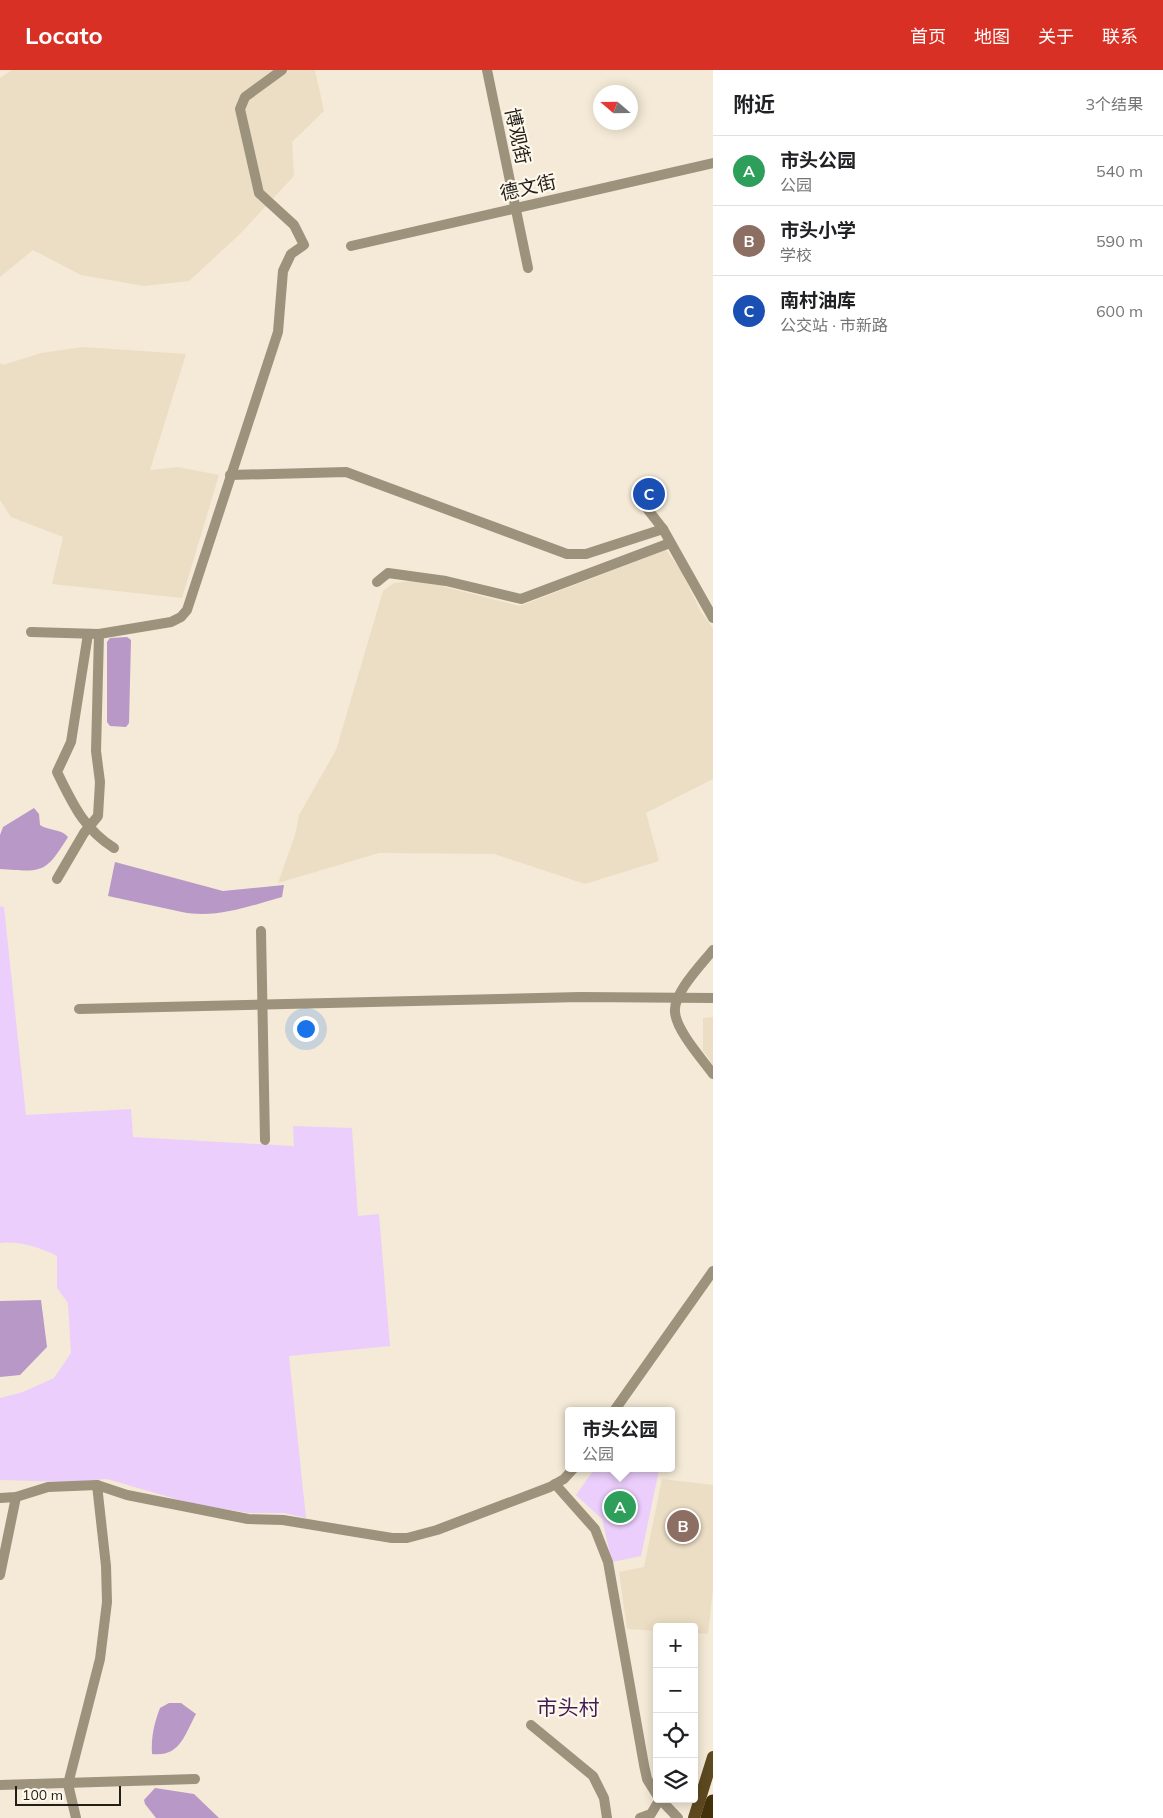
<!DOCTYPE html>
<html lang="zh">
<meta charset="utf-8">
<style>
body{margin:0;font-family:Mulish,"Noto Sans SC",sans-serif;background:#f2f2f2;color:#202124}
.controls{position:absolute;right:15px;bottom:15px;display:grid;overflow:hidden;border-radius:5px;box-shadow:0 2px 12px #0003}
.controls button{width:45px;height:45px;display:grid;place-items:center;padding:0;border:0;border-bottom:1px solid #e0e0e0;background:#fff;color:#202124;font:25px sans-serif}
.compass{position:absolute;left:593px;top:15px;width:45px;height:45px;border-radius:50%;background:#fff;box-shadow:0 2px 12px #0003;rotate:290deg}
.scale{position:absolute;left:15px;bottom:12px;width:106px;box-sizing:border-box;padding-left:5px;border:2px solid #221e18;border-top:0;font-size:14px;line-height:18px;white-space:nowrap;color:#221e18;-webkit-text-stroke:4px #fef8ec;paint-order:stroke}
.you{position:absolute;left:305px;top:958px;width:18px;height:18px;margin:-12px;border:4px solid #fff;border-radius:50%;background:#1a73e8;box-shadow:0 0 0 8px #1a73e833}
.badge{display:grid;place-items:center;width:32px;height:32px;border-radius:50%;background:#d93025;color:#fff;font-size:16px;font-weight:700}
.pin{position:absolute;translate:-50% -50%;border:2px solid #fff;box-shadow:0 1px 5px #0006}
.popup{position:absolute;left:565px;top:1337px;width:110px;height:65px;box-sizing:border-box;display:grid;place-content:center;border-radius:5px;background:#fff;filter:drop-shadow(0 1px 4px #0005);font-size:16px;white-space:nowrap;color:#757577}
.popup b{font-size:19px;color:#202124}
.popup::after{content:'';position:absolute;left:50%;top:100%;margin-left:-10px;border:10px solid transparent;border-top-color:#fff}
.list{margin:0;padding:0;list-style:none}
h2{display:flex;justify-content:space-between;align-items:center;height:65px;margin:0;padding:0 20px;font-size:21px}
h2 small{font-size:16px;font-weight:400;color:#757577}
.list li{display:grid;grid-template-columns:32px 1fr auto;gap:15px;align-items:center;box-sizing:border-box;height:70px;padding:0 20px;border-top:1px solid #e0e0e0}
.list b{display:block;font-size:19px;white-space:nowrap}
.list p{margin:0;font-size:16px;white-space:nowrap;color:#757577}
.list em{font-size:16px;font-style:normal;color:#757577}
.icon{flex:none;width:28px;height:28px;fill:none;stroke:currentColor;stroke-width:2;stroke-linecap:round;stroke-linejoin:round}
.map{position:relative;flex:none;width:713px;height:1748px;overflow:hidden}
header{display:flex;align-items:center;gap:30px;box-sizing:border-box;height:70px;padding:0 25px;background:#d93025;color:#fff}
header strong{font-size:24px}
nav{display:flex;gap:28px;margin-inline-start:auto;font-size:18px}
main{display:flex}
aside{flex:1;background:#fff}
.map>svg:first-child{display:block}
</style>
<header>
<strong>Locato</strong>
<nav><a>首页</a><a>地图</a><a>关于</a><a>联系</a></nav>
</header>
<main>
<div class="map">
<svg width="713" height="1748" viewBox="0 0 713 1748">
<rect width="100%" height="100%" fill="#f4ead7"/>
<!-- built -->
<g fill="#ecdec4">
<path d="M12,0H315L324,41L292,72L294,106L239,165L189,211L144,216L81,205L33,180L0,207V8Z"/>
<path d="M83,277L186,284L150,400L178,397L219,405L182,528L52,514L63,467L11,447L0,430V293L3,295L41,283Z"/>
<path d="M666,480L680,499L701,542L713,558V709L646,743L659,791L585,814L494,784L379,783L278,813L295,765L299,745L336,680L383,521L394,513L418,510L520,536Z"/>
<path d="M713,947V995L703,981V948Z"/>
<path d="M662,1409L713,1415V1519L708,1564L694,1563V1557H657V1561L627,1559L619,1502L644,1497Z"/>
</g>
<!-- green -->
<g fill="#ebcefb">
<path d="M0,836L4,837L26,1045L131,1039L133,1067L294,1076L293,1056L352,1058L358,1146L379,1144L390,1276L289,1286L306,1448L284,1443H249L193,1434L107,1409L68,1412L0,1410V1328L23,1322L54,1308L71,1283L68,1233L57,1218V1186C38,1177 21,1171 0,1173Z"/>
<path d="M595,1398H656L659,1400L641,1486L612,1492L602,1449L576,1425Z"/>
</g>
<!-- water -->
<g fill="#b798c7">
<path d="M127,567L131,570L129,653L126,657L110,656L107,652V572L110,568Z"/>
<path d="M34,738L39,744L40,755C49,761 62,759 68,767C45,804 43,802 0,799V765L3,757Z"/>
<path d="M115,792L223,821L284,815L282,827C250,836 216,849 182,842L108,826Z"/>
<path d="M41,1230L47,1277L20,1305L0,1307V1231Z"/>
<path d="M169,1633H181L196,1644C184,1666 180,1687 152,1684C151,1667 154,1654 160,1638Z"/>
<path d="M155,1718L194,1724L219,1748H156L145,1734L144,1730Z"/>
</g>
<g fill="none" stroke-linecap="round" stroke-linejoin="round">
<!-- minor -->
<g stroke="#9d927c" stroke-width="10">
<path d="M487,0L528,198"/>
<path d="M351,176L713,93"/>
<path d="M230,405L346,402L567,484H586L663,459"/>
<path d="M645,436L663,459L713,548"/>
<path d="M377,512L388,503L446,511L521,529L670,473"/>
<path d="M31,562L99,564L171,552L181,547L187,540L278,262L283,201L291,184L304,175L294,155L259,123L240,39L245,27L282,0"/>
<path d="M88,564L71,672L57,702C73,734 83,758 114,778"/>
<path d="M57,809L84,763L98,746L100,712L96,681L99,564"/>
<path d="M261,861L265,1070"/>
<path d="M713,880C702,894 673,923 675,942C676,960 702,989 713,1004"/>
<path d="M79,939L580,927L713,928"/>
<path d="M614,1341L713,1201"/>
<path d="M555,1414L595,1459L608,1492L644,1695L647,1709L657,1725"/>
<path d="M0,1428L16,1427L48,1417L97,1415L127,1425L248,1449L283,1450L392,1468H407L437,1460L550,1417L564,1409L574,1398"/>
<path d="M0,1505L16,1427"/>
<path d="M531,1655L593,1706L604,1728L607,1748"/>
<path d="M0,1715L195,1709"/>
<path d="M660,1729L678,1748"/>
<path d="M76,1748L68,1714L100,1589L107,1532L106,1496L97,1415"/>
<path d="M640,1748L651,1744L660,1729"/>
</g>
<!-- major -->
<path stroke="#5d4920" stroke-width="12" d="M694,1748L713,1687"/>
<!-- highway -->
<path stroke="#433109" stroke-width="15" d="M708,1748L713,1732"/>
</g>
<g text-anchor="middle" stroke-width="4.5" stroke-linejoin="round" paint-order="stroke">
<!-- street labels -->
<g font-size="19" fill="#221e18" stroke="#fef8ec">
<text transform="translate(518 66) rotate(78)" y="7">博观街</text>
<text transform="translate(528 117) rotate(-13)" y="7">德文街</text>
</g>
<!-- quarter labels -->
<g font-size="21" fill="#421d53" stroke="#fef8ec">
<text x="568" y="1645">市头村</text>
</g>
</g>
</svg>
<div class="controls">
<button>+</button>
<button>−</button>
<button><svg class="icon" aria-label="locate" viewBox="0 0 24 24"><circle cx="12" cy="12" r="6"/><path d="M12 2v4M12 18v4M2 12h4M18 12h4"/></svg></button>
<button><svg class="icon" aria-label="layers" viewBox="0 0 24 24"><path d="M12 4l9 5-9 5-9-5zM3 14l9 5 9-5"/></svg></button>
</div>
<svg class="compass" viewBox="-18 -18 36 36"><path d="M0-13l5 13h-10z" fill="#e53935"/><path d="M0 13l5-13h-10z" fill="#757577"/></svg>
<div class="scale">100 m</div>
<div class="you"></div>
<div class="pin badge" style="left:620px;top:1437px;background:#2e9e5b">A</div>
<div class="popup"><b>市头公园</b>公园</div>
<div class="pin badge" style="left:683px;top:1456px;background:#8d6e63">B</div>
<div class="pin badge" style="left:649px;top:424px;background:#1a4fb4">C</div>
</div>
<aside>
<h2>附近<small>3个结果</small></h2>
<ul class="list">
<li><span class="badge" style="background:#2e9e5b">A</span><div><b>市头公园</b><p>公园</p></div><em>540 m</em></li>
<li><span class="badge" style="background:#8d6e63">B</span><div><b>市头小学</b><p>学校</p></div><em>590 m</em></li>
<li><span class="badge" style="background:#1a4fb4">C</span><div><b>南村油库</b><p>公交站 · 市新路</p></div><em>600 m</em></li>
</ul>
</aside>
</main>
